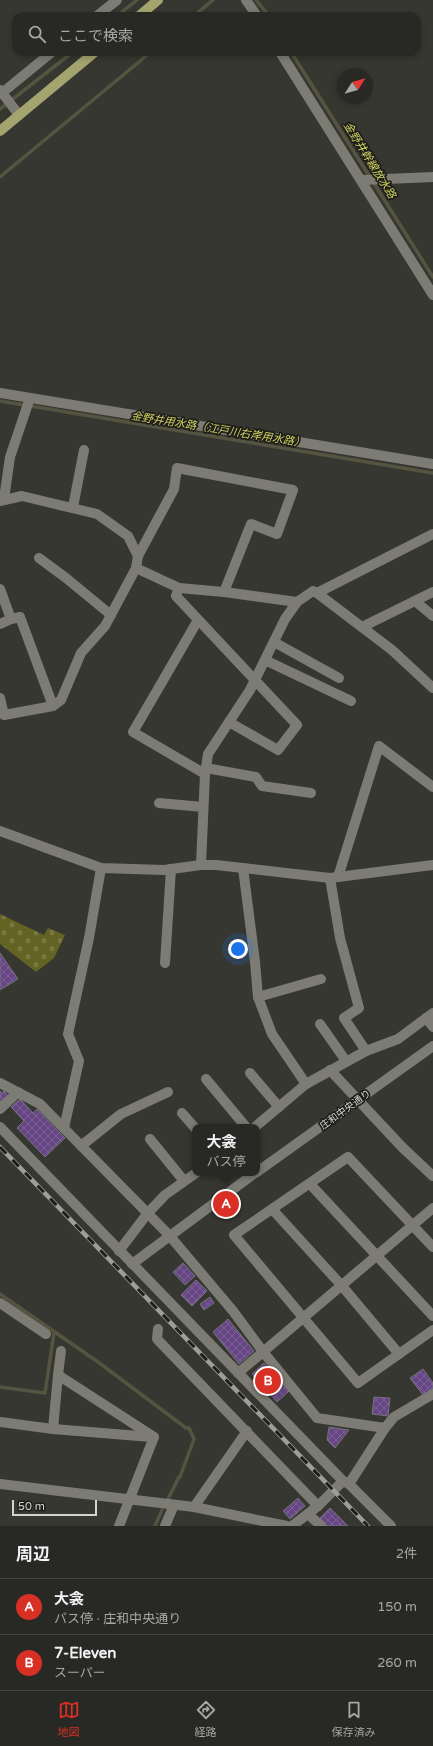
<!DOCTYPE html>
<html lang="ja">
<meta charset="utf-8">
<style>
body{margin:0;font-family:"Varela Round","Noto Sans JP",sans-serif;background:#30312c;color:#f1f3f6}
.compass{position:absolute;left:337px;top:68px;width:36px;height:36px;border-radius:50%;background:#282924;box-shadow:0 2px 6px #0003;rotate:54deg}
.scale{position:absolute;left:12px;bottom:10px;width:85px;box-sizing:border-box;padding-left:4px;border:2px solid #d3d3cf;border-top:0;font-size:11px;line-height:14px;white-space:nowrap;color:#d3d3cf;-webkit-text-stroke:3px #1e1e1b;paint-order:stroke}
.you{position:absolute;left:238px;top:949px;width:14px;height:14px;margin:-10px;border:3px solid #fff;border-radius:50%;background:#1a73e8;box-shadow:0 0 0 6px #1a73e833}
.badge{display:grid;place-items:center;width:26px;height:26px;border-radius:50%;background:#d93025;color:#fff;font-size:13px;font-weight:700}
.pin{position:absolute;translate:-50% -50%;border:2px solid #fff;box-shadow:0 1px 4px #0006}
.popup{position:absolute;left:192px;top:1124px;width:68px;height:52px;box-sizing:border-box;display:grid;place-content:center;border-radius:8px;background:#282924;filter:drop-shadow(0 1px 3px #0005);font-size:13px;white-space:nowrap;color:#a5a6a6}
.popup b{font-size:15px;color:#f1f3f6}
.popup::after{content:'';position:absolute;left:50%;top:100%;margin-left:-8px;border:8px solid transparent;border-top-color:#282924}
.list{margin:0;padding:0;list-style:none}
h2{display:flex;justify-content:space-between;align-items:center;height:52px;margin:0;padding:0 16px;font-size:17px}
h2 small{font-size:13px;font-weight:400;color:#a5a6a6}
.list li{display:grid;grid-template-columns:26px 1fr auto;gap:12px;align-items:center;box-sizing:border-box;height:56px;padding:0 16px;border-top:1px solid #444541}
.list b{display:block;font-size:15px;white-space:nowrap}
.list p{margin:0;font-size:13px;white-space:nowrap;color:#a5a6a6}
.list em{font-size:13px;font-style:normal;color:#a5a6a6}
.icon{flex:none;width:22px;height:22px;fill:none;stroke:currentColor;stroke-width:2;stroke-linecap:round;stroke-linejoin:round}
.map{position:relative;flex:none;width:433px;height:1526px;overflow:hidden}
.search{position:absolute;background:#282924;box-shadow:0 2px 6px #0003;left:12px;right:12px;top:12px;height:44px;display:flex;align-items:center;gap:10px;box-sizing:border-box;padding:0 14px;border-radius:12px;color:#a5a6a6;font-size:15px}
.sheet{height:164px;background:#282924}
nav{display:flex;justify-content:space-around;align-items:center;box-sizing:border-box;height:56px;border-top:1px solid #444541;background:#282924;font-size:11px;color:#a5a6a6}
nav a{display:grid;justify-items:center;gap:2px}
nav .on{color:#d93025}
.map>svg:first-child{display:block}
</style>
<div class="map">
<svg width="433" height="1526" viewBox="0 0 433 1526">
<defs>
<pattern id="cemetery-stones" width="16" height="16" patternUnits="userSpaceOnUse"><rect width="16" height="16" fill="#636324"/><path d="M2 7V4a2 2 0 0 1 4 0v3zM10 15v-3a2 2 0 0 1 4 0v3z" fill="#787843"/></pattern>
<pattern id="building-cross-hatch" width="8" height="8" patternUnits="userSpaceOnUse"><rect width="8" height="8" fill="#664684"/><path d="M0 0l8 8M0 8l8-8" fill="none" stroke="#7b6094"/></pattern>
</defs>
<rect width="100%" height="100%" fill="#363730"/>
<!-- cemetery -->
<path fill="url(#cemetery-stones)" d="M0,914L44,935L48,928L65,935L54,958L36,972L0,944Z"/>
<g fill="none" stroke-linecap="round" stroke-linejoin="round">
<!-- stream -->
<g stroke="#545441" stroke-width="3.5">
<path d="M256,0L269,16"/>
<path d="M117,16L137,0"/>
<path d="M194,16L213,0"/>
<path d="M291,52L433,277"/>
<path d="M0,109L73,52"/>
<path d="M0,177L151,52"/>
<path d="M0,401L433,473"/>
<path d="M0,1294L98,1362L186,1428H189L194,1439L180,1477H179L168,1499"/>
<path d="M0,1387L45,1393L54,1333"/>
<path d="M155,1526L162,1510"/>
</g>
</g>
<!-- building -->
<g fill="url(#building-cross-hatch)" stroke="#757279">
<path d="M0,953L18,979L0,990Z"/>
<path d="M0,1091L1,1093L4,1091L9,1097L0,1105Z"/>
<path d="M20,1099L33,1113L37,1109L65,1138L45,1157L17,1128L24,1121L11,1107Z"/>
<path d="M183,1263L195,1276L185,1285L173,1272Z"/>
<path d="M196,1280L207,1291L192,1306L181,1295Z"/>
<path d="M210,1297L214,1303L204,1310L200,1304Z"/>
<path d="M228,1319L254,1351L239,1364L213,1332Z"/>
<path d="M264,1363L289,1391L277,1402L252,1374Z"/>
<path d="M423,1369L433,1383V1388L423,1395L410,1378Z"/>
<path d="M374,1397L390,1398L388,1416L372,1414Z"/>
<path d="M329,1427L349,1430L335,1448L327,1440Z"/>
<path d="M298,1498L305,1506L290,1519L283,1511Z"/>
<path d="M330,1508L348,1526H327L320,1518Z"/>
</g>
<g fill="none" stroke-linecap="round" stroke-linejoin="round">
<!-- minor -->
<g stroke="#7c7c75" stroke-width="10">
<path d="M246,0L257,16"/>
<path d="M97,16L117,0"/>
<path d="M280,52L433,295"/>
<path d="M0,90L19,115"/>
<path d="M2,93L52,52"/>
<path d="M362,180L433,177"/>
<path d="M0,393L433,464"/>
<path d="M4,499L10,457L30,398"/>
<path d="M0,501L22,496L97,514L128,536L138,556L136,568L105,626L81,653L61,700L53,706L4,715L0,698"/>
<path d="M73,507L84,450"/>
<path d="M138,556L174,489L177,468L293,490L277,534L251,524L224,592"/>
<path d="M39,558L66,578L111,615"/>
<path d="M136,568L179,588L224,592L297,602"/>
<path d="M179,588L176,596L297,725L278,750L229,722"/>
<path d="M0,589L11,619"/>
<path d="M317,593L433,534"/>
<path d="M415,601L433,616"/>
<path d="M198,620L133,732L205,774"/>
<path d="M0,624L11,619L20,617L53,706"/>
<path d="M362,627L433,592"/>
<path d="M274,642L339,678"/>
<path d="M265,660L351,701"/>
<path d="M206,768L256,777L262,786L311,793"/>
<path d="M159,803L203,807"/>
<path d="M0,831L101,868L164,870L201,865H216L330,878L433,865"/>
<path d="M201,865L205,774L208,754L250,690L285,619L297,602L313,591L317,593L392,650L433,688"/>
<path d="M243,868L255,962L258,997L272,1034L306,1084"/>
<path d="M338,877L379,746L433,787"/>
<path d="M330,878L340,938L359,1008L344,1018L366,1051"/>
<path d="M165,963L171,869"/>
<path d="M258,997L321,979"/>
<path d="M426,1018L433,1027"/>
<path d="M320,1024L346,1061"/>
<path d="M330,1070L402,1147L433,1176"/>
<path d="M250,1073L279,1107"/>
<path d="M206,1079L246,1127"/>
<path d="M0,1083L40,1104L169,1235L233,1311L264,1353L317,1418L385,1428"/>
<path d="M0,1109L18,1092"/>
<path d="M182,1113L195,1128"/>
<path d="M0,1127L343,1481L349,1484L391,1526"/>
<path d="M255,1127L306,1084L366,1051L398,1039L433,1013"/>
<path d="M64,1128L79,1061L68,1034L89,938L101,868"/>
<path d="M150,1139L184,1181"/>
<path d="M81,1146L121,1114L168,1092"/>
<path d="M257,1172L433,1046"/>
<path d="M310,1184L433,1316"/>
<path d="M272,1209L342,1286L399,1354"/>
<path d="M433,1247L348,1157L234,1235L358,1383L433,1330"/>
<path d="M119,1251L147,1214L165,1195L196,1173"/>
<path d="M132,1264L255,1173"/>
<path d="M0,1303L46,1334"/>
<path d="M158,1329L157,1339L318,1506"/>
<path d="M238,1373L433,1208"/>
<path d="M58,1375L61,1351"/>
<path d="M0,1422L53,1429L151,1437"/>
<path d="M53,1429L58,1375L154,1437L119,1526"/>
<path d="M0,1484L194,1507L287,1526"/>
<path d="M349,1484L385,1428L394,1417L433,1394"/>
<path d="M194,1507L247,1431"/>
<path d="M308,1514L321,1526"/>
<path d="M165,1526L174,1505"/>
<path d="M292,1526L318,1506L343,1481"/>
</g>
<!-- major -->
<g stroke="#a4a56e" stroke-width="10">
<path d="M139,16L158,0"/>
<path d="M0,131L95,52"/>
</g>
<defs>
<path id="rail" d="M0,1147L368,1526"/>
</defs>
<!-- rail casing -->
<use href="#rail" stroke="#9d9e99" stroke-width="4.5"/>
<!-- rail -->
<use href="#rail" stroke="#1e1e1b" stroke-width="3" stroke-dasharray="9" stroke-linecap="butt"/>
</g>
<g text-anchor="middle" stroke-width="3.5" stroke-linejoin="round" paint-order="stroke">
<!-- street labels -->
<g font-size="10" fill="#d3d3cf" stroke="#1e1e1b">
<text transform="translate(345 1109) rotate(-36)" y="4">庄和中央通り</text>
</g>
<!-- water labels -->
<g font-size="11" font-style="italic" fill="#d0d161" stroke="#1e1e1b">
<text transform="translate(370 160) rotate(58)" y="4">金野井幹線放水路</text>
<text transform="translate(218 429) rotate(9)" y="4">金野井用水路（江戸川右岸用水路）</text>
</g>
</g>
</svg>
<svg class="compass" viewBox="-18 -18 36 36"><path d="M0-13l5 13h-10z" fill="#e53935"/><path d="M0 13l5-13h-10z" fill="#a5a6a6"/></svg>
<div class="scale">50 m</div>
<div class="you"></div>
<div class="pin badge" style="left:226px;top:1204px">A</div>
<div class="popup"><b>大衾</b>バス停</div>
<div class="pin badge" style="left:268px;top:1381px">B</div>
<div class="search"><svg class="icon" aria-label="search" viewBox="0 0 24 24"><circle cx="10" cy="10" r="6"/><path d="M15 15l6 6"/></svg>ここで検索</div>
</div>
<section class="sheet">
<h2>周辺<small>2件</small></h2>
<ul class="list">
<li><span class="badge">A</span><div><b>大衾</b><p>バス停 · 庄和中央通り</p></div><em>150 m</em></li>
<li><span class="badge">B</span><div><b>7-Eleven</b><p>スーパー</p></div><em>260 m</em></li>
</ul>
</section>
<nav>
<a class="on"><svg class="icon" aria-label="map" viewBox="0 0 24 24"><path d="M3 6l6-2 6 2 6-2v14l-6 2-6-2-6 2zM9 4v14M15 6v14"/></svg>地図</a>
<a><svg class="icon" aria-label="directions" viewBox="0 0 24 24"><path d="M12 3l9 9-9 9-9-9zM9 14v-3h6M13 9l2 2-2 2"/></svg>経路</a>
<a><svg class="icon" aria-label="saved" viewBox="0 0 24 24"><path d="M7 4h10v16l-5-4-5 4z"/></svg>保存済み</a>
</nav>
